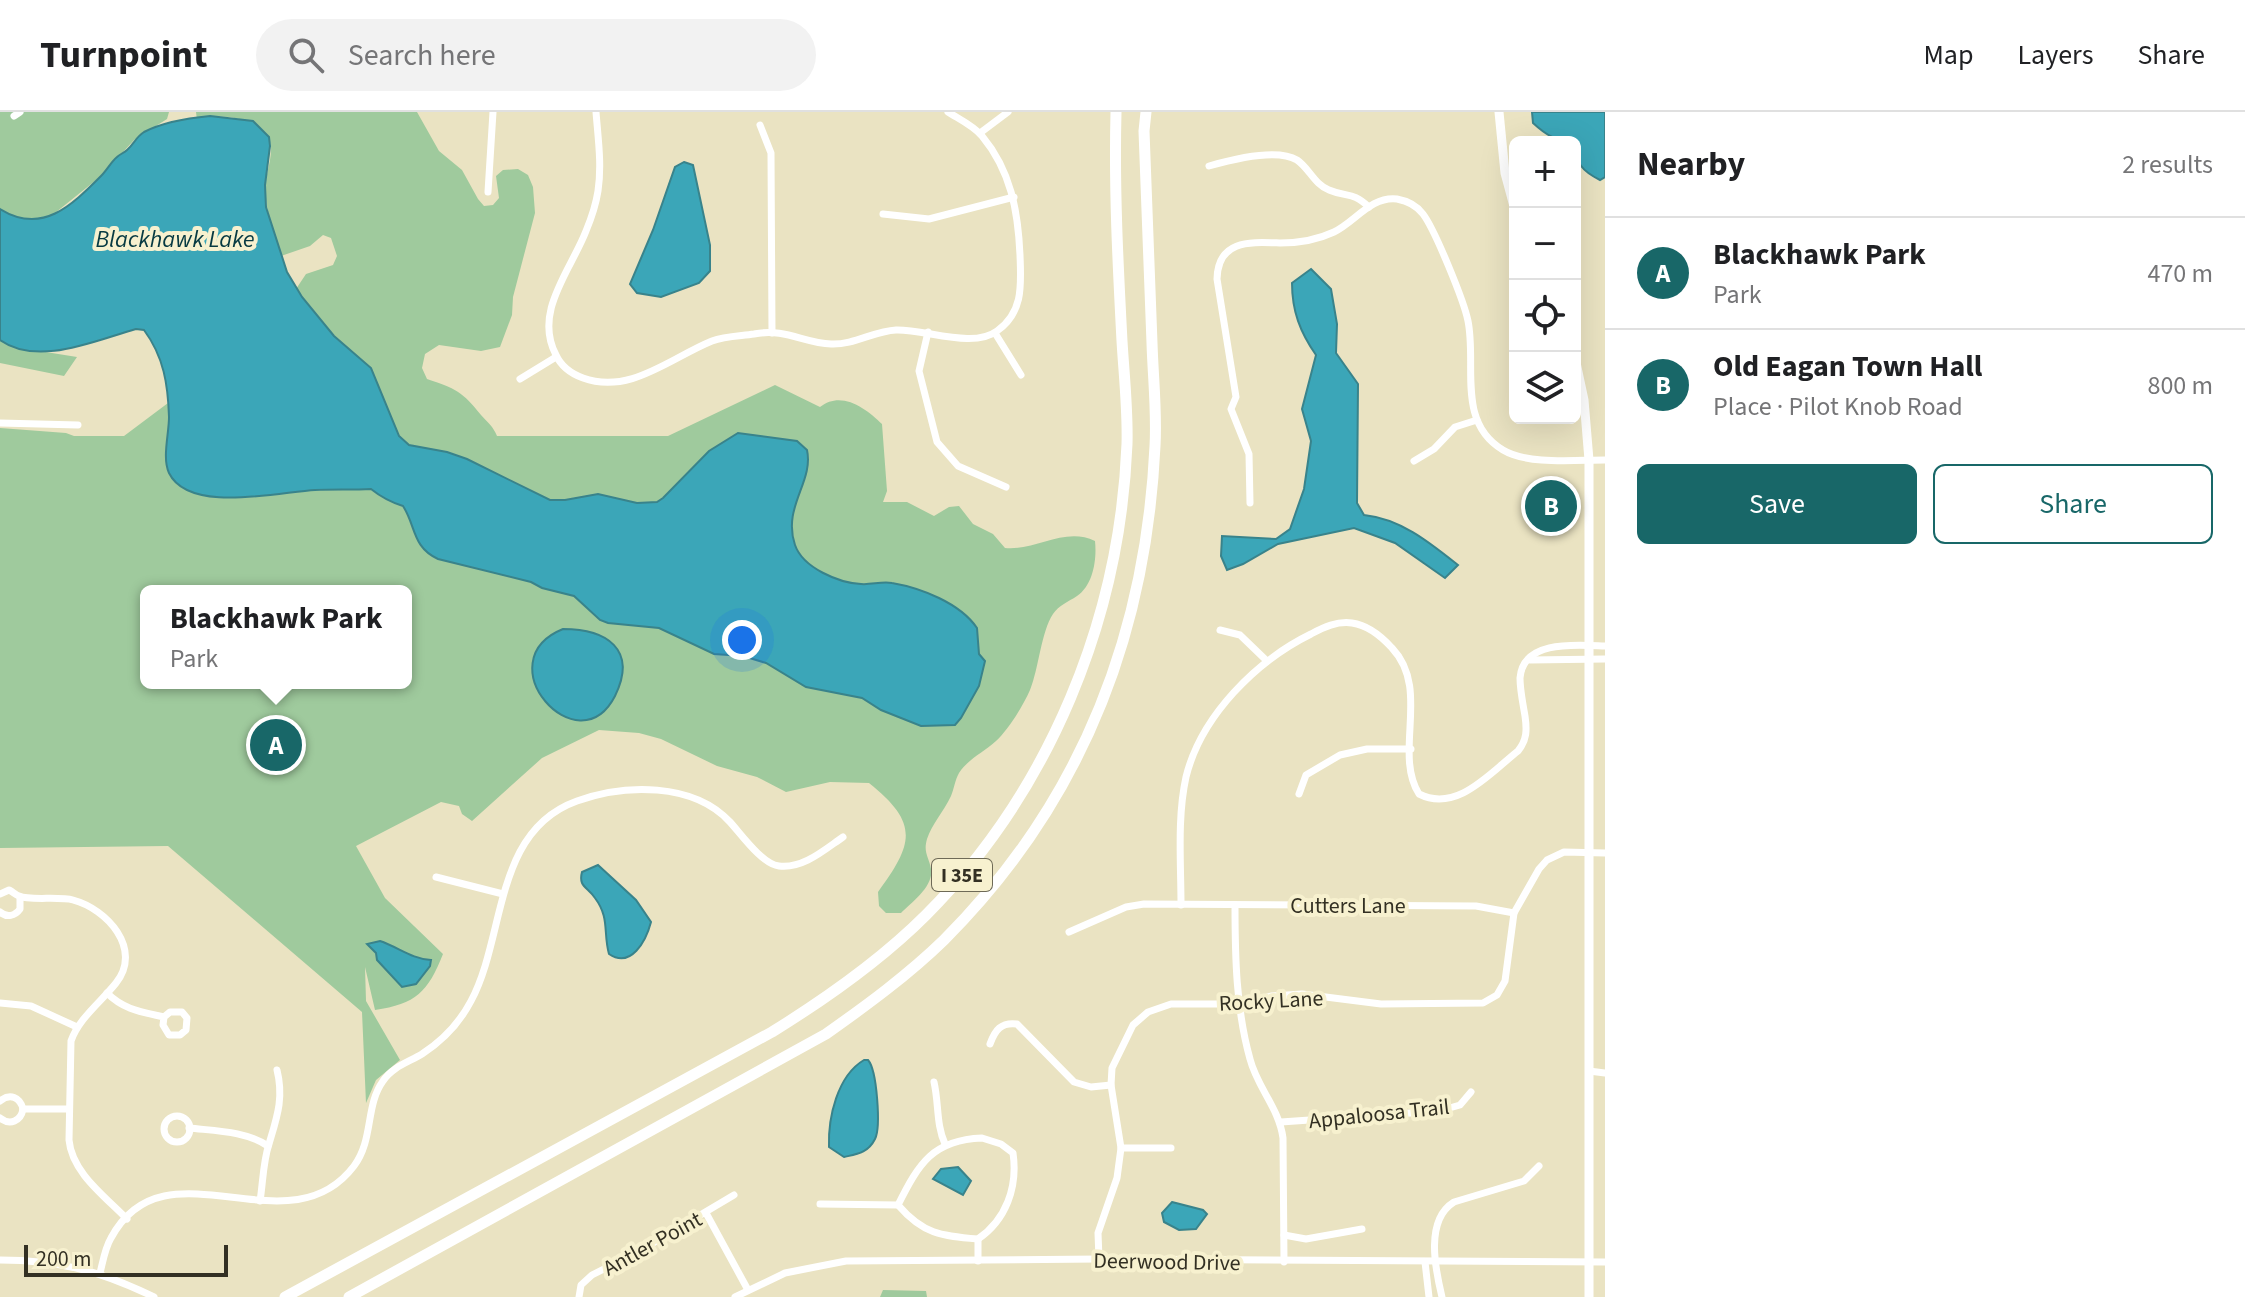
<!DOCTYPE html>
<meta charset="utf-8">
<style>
body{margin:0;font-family:"Source Sans 3",sans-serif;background:#f2f2f2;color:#202124}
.controls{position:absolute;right:24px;top:24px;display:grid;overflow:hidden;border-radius:12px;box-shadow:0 8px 32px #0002}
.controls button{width:72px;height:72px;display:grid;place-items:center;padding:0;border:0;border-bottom:2px solid #e0e0e0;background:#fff;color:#202124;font:40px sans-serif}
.scale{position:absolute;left:24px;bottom:20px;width:204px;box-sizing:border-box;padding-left:8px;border:4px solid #333023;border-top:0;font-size:22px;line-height:28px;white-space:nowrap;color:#333023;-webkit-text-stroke:6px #f7f1cf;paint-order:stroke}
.you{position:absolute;left:742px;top:528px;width:28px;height:28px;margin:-20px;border:6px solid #fff;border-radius:50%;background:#1a73e8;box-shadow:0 0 0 12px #1a73e833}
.badge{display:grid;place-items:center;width:52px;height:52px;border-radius:50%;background:#186768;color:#fff;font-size:26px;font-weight:700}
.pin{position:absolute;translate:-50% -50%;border:4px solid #fff;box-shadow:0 2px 8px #0006}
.popup{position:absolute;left:140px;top:473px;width:272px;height:104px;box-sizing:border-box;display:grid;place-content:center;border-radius:12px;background:#fff;filter:drop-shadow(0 2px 6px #0005);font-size:26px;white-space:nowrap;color:#757577}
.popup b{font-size:30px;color:#202124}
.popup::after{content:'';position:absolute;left:50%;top:100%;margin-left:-16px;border:16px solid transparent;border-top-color:#fff}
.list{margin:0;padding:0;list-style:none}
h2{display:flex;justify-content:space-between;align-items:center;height:104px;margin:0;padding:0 32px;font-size:34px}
h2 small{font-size:26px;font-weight:400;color:#757577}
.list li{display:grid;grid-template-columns:52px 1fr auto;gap:24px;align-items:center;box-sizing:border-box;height:112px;padding:0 32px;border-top:2px solid #e0e0e0}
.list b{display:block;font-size:30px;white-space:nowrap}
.list p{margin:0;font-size:26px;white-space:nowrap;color:#757577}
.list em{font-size:26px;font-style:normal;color:#757577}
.actions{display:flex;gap:16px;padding:24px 32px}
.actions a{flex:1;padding:18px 0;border:2px solid #186768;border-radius:12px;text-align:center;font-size:28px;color:#186768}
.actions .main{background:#186768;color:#fff}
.icon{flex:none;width:44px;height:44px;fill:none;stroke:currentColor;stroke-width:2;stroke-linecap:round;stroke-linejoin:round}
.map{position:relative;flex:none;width:1605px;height:1185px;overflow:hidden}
header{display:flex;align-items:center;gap:48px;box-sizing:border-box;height:112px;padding:0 40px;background:#fff;border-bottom:2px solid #e0e0e0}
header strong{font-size:38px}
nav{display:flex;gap:44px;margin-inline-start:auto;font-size:28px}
.search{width:560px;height:72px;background:#f2f2f2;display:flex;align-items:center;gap:20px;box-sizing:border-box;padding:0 28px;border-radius:44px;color:#757577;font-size:30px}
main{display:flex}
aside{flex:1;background:#fff}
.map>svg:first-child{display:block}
</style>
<header>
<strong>Turnpoint</strong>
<div class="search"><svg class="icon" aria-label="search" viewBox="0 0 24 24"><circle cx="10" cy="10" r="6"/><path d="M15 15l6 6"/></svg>Search here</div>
<nav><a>Map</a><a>Layers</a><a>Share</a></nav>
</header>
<main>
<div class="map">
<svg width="1605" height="1185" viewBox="0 0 1605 1185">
<rect width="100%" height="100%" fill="#eae3c2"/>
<!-- green -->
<g fill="#9fca9d" fill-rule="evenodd">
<path d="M0,0H169L167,7L134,28L101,64L50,105L32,109L17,106L0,97Z"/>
<path d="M196,0H417L439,39L462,58L478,87L484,94L493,93L499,86L496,64L503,58L518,57L528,63L533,75L535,101L513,185L512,203L500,235L481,239L439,233L425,242L422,256L427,267C455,276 463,280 481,303C488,311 493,314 497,324H668L775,273L820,295C841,278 866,296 882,312L887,379L883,390H907L934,404L949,395L959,394L973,412L993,422L1005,436C1036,439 1065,414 1095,429C1097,448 1093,473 1077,484C1068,490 1059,493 1053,502C1041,520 1039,556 1030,578C1023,594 1008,618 996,629C983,641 969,646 959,661C955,668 954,677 951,684C944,699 932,712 927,727C923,741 929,745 931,757C934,774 912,790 901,801H886L879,794L878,780C914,731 919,711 869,671L830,670L786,680L757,665L717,654L661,627L639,621L599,618L542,646L472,709L462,702L459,694L441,690L356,734L385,786L443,842C428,880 416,892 375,898L365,855L366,889L400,948L376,968L366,991L362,900L168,734L0,736V316L66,321L74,324H124L168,291V324H398L371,256L334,224L296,177L306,162L333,153L337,144L331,126L323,123L310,134L281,144C274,122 266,101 265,77C265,62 275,42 269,27C260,5 216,0 197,8ZM146,479H406V571H146Z"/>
<path d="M0,225L27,237L77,245L64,264L0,251Z"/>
<path d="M883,1178L926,1179L927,1185H880Z"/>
</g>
<!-- water -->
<g fill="#3ba6b8" stroke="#39838b" stroke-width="2">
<path d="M1532,0H1605V65L1600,68C1582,59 1575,51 1575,30C1557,30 1546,23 1533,11Z"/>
<path d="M210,4L253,9L269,25L270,34L265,73L266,95L287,160L302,185L334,224L371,256L399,324L409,333L447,340L467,347L550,388H565L598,382L637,391L657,390L663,386L709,339L738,321L797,329L807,338C814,370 782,395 795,433C803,456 839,471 861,472C871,473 882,469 892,471C921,476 960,491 977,516L979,542L985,549L979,574L961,606L955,613L921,614L881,598L862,586L806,575L766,551L743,544L714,542L659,516L608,511L600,508L574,484L542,476L531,470L438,447C412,435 416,414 403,394C390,390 381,385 371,377C352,378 333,377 315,378C279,380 189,402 169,361C162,346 169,322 169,305C168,273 164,245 144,218L136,217C96,228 38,255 0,228V97C42,123 71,94 101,64C107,58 111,50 117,45C120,42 124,41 127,38C134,32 136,25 144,20C163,10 189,6 210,4Z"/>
<path d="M684,50L693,53L710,133V159L699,171L661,185L637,181L630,172L653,118L675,55Z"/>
<path d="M1311,157L1331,177L1337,212L1336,241L1358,272L1357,391L1364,403C1401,407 1429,430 1458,453L1445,466L1395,431L1354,416L1278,432L1243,452L1227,458L1221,444L1222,424L1276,427L1290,417L1304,377L1311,329L1302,297L1316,243C1300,220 1292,199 1292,171Z"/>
<path d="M563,517C606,517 638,537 615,584C578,656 484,549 563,517Z"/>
<path d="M598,753L636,788L651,810C646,829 631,857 609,842C603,821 610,806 595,786C588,775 578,775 582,760Z"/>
<path d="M380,829C398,835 412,847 431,848L430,854L416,872L402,875L377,848L376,841L367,832Z"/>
<path d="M864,948H868C877,958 881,1015 875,1027C868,1041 857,1042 844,1045L829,1035C828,1006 837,964 864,948Z"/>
<path d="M958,1055L971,1069L963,1083L933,1067L941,1057Z"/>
<path d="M1172,1090L1203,1098L1207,1102L1196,1117L1179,1118L1164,1110L1162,1101Z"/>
</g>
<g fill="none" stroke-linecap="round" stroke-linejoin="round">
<!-- minor -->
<g stroke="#fff" stroke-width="7">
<path d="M596,0C598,26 602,53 598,79C596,92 591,107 586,119C571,158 533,200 556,243C561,254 572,262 583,266C630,283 670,246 712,229C725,224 741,224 754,222C785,216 804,231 831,232C854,233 874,219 896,218C925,217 973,237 997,219C1024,200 1021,172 1020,143C1018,99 1011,59 982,24C974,14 959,7 948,0"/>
<path d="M14,4L20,0"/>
<path d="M760,13L771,41L772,221"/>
<path d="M980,21L1008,0"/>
<path d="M1209,54C1230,48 1277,36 1297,48C1309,56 1315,73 1329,78C1348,86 1352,79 1369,95"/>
<path d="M488,80L493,0"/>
<path d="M883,102L929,107L1014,85"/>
<path d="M928,220L919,259L937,330L958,354L1006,375"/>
<path d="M995,221L1021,263"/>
<path d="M520,267L556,245"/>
<path d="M0,311L78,313"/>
<path d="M1414,349L1434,337L1455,315L1477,308"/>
<path d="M1250,391L1249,342L1231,297L1236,285L1217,167C1218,127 1251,130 1280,131C1299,131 1317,128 1334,120C1355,110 1371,84 1397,87C1408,89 1417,94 1423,102C1435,118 1464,189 1468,209C1477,253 1456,310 1503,338C1528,353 1575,348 1605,348"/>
<path d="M1220,518L1240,523L1267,549"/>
<path d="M1530,548L1605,547"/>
<path d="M1299,682L1306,663L1340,643L1367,637H1411"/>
<path d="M436,765L503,782"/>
<path d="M0,782L9,778C13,780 16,783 19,784C29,789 59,784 73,788C107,797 143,837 116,871C101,890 79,906 71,929L69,1028C72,1061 106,1085 127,1107"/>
<path d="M1181,793C1181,751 1177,706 1186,665C1201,604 1256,549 1311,522C1324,515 1337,509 1352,511C1367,513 1382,525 1392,536C1431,577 1393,641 1419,682C1457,701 1490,661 1518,639C1527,628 1527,618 1525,604C1523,592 1520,578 1520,566C1523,527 1578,533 1605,534"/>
<path d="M1235,793C1235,844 1236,897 1250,947C1257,975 1279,996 1283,1026L1284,1150"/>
<path d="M0,800C7,806 15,804 20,797V786"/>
<path d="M1069,820L1126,795L1144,792L1476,794L1514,801"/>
<path d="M107,881C124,898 142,900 164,905L170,900H182L187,906L186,918L180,923H169L163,913L164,905"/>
<path d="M0,891L31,894L77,915"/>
<path d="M990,932C995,918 1001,910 1017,912L1074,970L1091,975L1111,973"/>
<path d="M1589,959L1605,961"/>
<path d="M934,970C939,992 936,1012 945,1032"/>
<path d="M0,989C10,981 20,985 23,997"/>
<path d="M23,997H69"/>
<circle cx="177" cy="1017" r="13"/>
<path d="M0,1006C10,1014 21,1009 23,997"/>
<path d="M1281,1010L1439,999L1460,993L1471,980"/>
<path d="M189,1016C216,1019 246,1019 268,1034"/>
<path d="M982,1026L1001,1032L1013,1041C1018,1075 1006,1108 978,1127C941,1124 923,1122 898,1093C919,1051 933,1028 982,1026Z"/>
<path d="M1121,1036H1171"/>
<path d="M260,1089C263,1070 263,1050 269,1032C277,1005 284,986 277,958"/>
<path d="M820,1092L898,1093"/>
<path d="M706,1101L748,1178"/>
<path d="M1284,1123L1306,1127L1362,1117"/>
<path d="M978,1127V1149"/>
<path d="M1099,1147L1098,1121L1117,1066L1121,1036L1111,973L1112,956L1133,913L1148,900L1171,892H1241L1272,884L1302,882L1381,892L1483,891L1497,883L1505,869L1514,801L1539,757L1547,748L1564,740L1605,741"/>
<path d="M0,1148C59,1148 101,1159 154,1185"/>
<path d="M1425,1150L1429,1185"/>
<path d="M100,1161C103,1149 105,1136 111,1126C165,1025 288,1141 354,1054C374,1027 365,994 383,969C392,955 409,950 422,942C442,929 460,910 471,889C506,824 493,719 577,689C624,672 693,670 730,710C741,722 762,752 779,754C803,757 824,738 843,725"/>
<path d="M579,1185L581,1173L592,1163L643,1137L734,1083"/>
<path d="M735,1185L785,1161L846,1149L1099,1147L1605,1150"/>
<path d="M1442,1185C1435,1156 1425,1108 1454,1090L1524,1069L1539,1054"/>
</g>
<!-- major -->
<g stroke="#fff" stroke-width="9">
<path d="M1499,0L1505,61L1515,98"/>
<path d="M1575,246L1584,288L1589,348V1185"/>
</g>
<!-- highway -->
<g stroke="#fff" stroke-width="11">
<path d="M285,1185L772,920C827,886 880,849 926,803C1050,678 1120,507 1127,332C1128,298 1124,263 1122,229C1118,153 1114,77 1116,0"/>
<path d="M349,1185L826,922C867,893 908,863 944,828C1080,692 1146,524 1155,334C1157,300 1153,265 1152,231C1149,160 1147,90 1144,19L1146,0"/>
</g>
</g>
<g text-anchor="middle" stroke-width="8" stroke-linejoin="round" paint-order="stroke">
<!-- shield labels -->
<rect fill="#f7f1cf" stroke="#6e6a57" stroke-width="2" x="932" y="747" width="60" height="32" rx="6"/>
<g font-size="20" font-weight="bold" fill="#333023">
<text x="962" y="770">I 35E</text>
</g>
<!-- street labels -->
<g font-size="22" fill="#333023" stroke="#f7f1cf">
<text x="1348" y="801">Cutters Lane</text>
<text transform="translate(1271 888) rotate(-3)" y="8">Rocky Lane</text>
<text transform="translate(1379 1001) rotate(-6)" y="8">Appaloosa Trail</text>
<text transform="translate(652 1131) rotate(-29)" y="8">Antler Point</text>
<text transform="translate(1167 1149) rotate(1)" y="8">Deerwood Drive</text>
</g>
<!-- water labels -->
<g font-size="24" font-style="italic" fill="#073a42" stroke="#f7f1cf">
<text x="175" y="135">Blackhawk Lake</text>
</g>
</g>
</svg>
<div class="controls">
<button>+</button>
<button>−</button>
<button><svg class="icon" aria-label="locate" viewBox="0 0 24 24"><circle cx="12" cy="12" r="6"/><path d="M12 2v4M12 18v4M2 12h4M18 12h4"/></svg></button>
<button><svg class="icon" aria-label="layers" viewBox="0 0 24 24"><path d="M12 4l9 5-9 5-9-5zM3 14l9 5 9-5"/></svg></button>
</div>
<div class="scale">200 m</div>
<div class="you"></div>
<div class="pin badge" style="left:276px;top:633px">A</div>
<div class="popup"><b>Blackhawk Park</b>Park</div>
<div class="pin badge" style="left:1551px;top:394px">B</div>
</div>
<aside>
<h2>Nearby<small>2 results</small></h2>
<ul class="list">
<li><span class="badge">A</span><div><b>Blackhawk Park</b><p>Park</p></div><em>470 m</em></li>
<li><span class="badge">B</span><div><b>Old Eagan Town Hall</b><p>Place · Pilot Knob Road</p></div><em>800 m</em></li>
</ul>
<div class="actions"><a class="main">Save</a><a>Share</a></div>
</aside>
</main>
